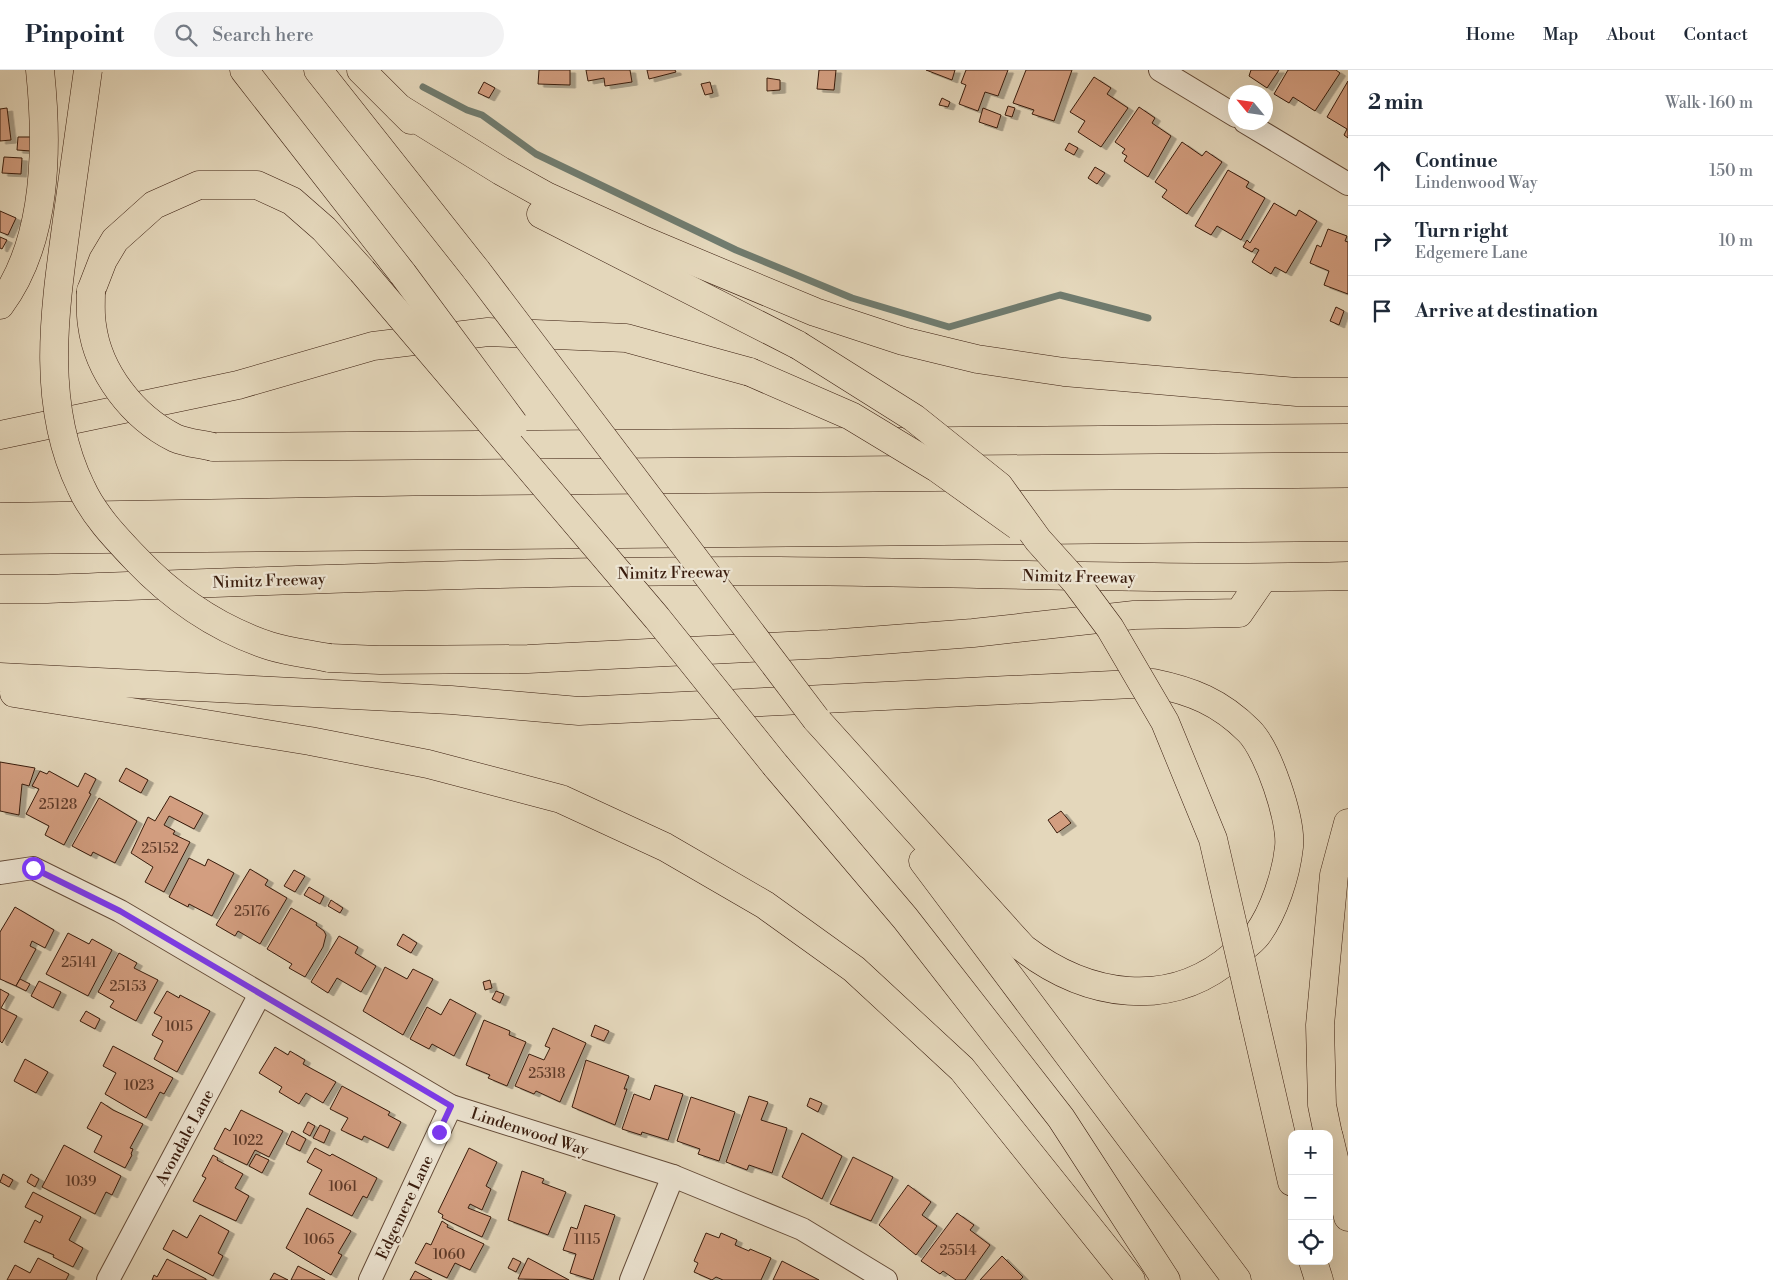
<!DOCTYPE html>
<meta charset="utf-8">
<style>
body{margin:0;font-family:"Libre Bodoni",serif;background:#f2f2f3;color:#1f2937}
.controls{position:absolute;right:15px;bottom:15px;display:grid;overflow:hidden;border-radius:10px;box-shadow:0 5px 20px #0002}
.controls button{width:45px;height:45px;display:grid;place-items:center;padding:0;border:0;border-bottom:1px solid #e0e1e3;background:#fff;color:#1f2937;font:25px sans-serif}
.compass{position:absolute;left:1228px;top:15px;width:45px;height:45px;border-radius:50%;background:#fff;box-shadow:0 5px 20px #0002;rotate:299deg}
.stop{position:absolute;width:15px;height:15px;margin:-11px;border:4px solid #7c3aed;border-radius:50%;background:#fff}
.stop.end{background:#7c3aed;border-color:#fff;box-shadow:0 1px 5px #0008}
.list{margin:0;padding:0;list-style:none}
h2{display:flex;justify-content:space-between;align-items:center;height:65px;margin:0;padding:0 20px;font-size:21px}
h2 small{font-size:16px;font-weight:400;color:#747a83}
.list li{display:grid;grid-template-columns:32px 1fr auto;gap:15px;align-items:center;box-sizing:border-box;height:70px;padding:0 20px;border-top:1px solid #e0e1e3}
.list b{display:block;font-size:19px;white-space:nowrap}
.list p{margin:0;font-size:16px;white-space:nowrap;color:#747a83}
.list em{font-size:16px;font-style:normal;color:#747a83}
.icon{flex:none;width:28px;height:28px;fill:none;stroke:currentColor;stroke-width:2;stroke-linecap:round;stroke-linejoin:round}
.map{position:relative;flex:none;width:1348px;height:1210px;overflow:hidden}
header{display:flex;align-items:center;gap:30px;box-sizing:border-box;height:70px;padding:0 25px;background:#fff;border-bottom:1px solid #e0e1e3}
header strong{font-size:24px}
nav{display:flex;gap:28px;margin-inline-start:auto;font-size:18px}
.search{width:350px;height:45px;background:#f2f2f3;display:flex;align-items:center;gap:12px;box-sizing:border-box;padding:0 18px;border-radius:28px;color:#747a83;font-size:19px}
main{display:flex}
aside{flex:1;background:#fff}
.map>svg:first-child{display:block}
</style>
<header>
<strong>Pinpoint</strong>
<div class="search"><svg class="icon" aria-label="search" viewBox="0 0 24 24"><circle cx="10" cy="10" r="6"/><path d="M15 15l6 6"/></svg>Search here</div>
<nav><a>Home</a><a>Map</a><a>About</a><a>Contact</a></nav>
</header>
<main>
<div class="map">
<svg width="1348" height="1210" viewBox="0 0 1348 1210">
<defs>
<filter id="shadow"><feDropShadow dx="5.5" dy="3" stdDeviation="0" flood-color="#0004"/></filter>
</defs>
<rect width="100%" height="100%" fill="#e4d7bb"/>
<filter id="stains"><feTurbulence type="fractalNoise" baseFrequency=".004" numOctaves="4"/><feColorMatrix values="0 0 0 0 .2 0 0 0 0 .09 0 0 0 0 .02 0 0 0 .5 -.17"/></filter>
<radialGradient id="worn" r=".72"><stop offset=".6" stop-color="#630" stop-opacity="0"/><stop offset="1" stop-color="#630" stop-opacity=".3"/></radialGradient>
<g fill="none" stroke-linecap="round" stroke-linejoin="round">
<!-- stream -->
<path stroke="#707b6e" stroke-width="7" d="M423,17L467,40L482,45L536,84L736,180L852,228L949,257L1060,225L1148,248"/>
</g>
<!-- building -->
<g fill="#d39e80" stroke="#391c0d" filter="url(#shadow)">
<path d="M539,0H570V15L538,14Z"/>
<path d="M586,0H630L632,12L605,16L604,8L588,11Z"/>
<path d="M647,0H675L676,2L649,9Z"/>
<path d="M819,0H836L834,20L817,19Z"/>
<path d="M926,0H955L952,10Z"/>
<path d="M966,0H1008L998,26L985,22L978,41L959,34L966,15L961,13Z"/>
<path d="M1026,0H1072L1054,51L1032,44L1034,40L1013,33Z"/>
<path d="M1251,0H1279L1267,18L1249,6Z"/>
<path d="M1288,0H1336L1340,3L1315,41L1293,27L1289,33L1274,24Z"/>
<path d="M1094,7L1111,18L1107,24L1128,38L1101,77L1078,62L1085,51L1070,42Z"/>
<path d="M767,8L780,10V20L767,21Z"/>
<path d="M1348,11V68L1344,65L1347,59L1327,47Z"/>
<path d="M484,12L495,18L489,28L478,23Z"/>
<path d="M710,12L713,23L705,25L701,14Z"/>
<path d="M942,28L950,32L948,37L939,35Z"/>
<path d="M1008,36L1015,38L1012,47L1005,45Z"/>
<path d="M1139,37L1155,48L1152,53L1171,66L1148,107L1124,91L1127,86L1122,83L1125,79L1115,72Z"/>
<path d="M7,38L11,70L0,71V39Z"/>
<path d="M983,38L1001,45L997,58L979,52Z"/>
<path d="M18,67H31V81L17,80Z"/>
<path d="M1182,72L1202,86L1206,81L1222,92L1187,144L1162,127L1167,120L1155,112Z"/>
<path d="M1069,73L1078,78L1074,85L1065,80Z"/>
<path d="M4,87L22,88L21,104L2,103Z"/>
<path d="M1095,97L1105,103L1097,114L1088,108Z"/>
<path d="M1228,100L1249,112L1246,117L1265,128L1241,170L1217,156L1211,165L1195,156Z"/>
<path d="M1274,133L1296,146L1299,140L1317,151L1286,203L1275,197L1271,204L1252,192L1259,180L1255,178L1252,182L1243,177L1247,170L1250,173Z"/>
<path d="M0,141L16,148L8,165L0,162Z"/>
<path d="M1328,159L1347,166L1345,171L1348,172V224L1324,215L1329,201L1310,193L1317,175L1321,177Z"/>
<path d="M0,167L7,170L2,179L0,178Z"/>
<path d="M1336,237L1344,241L1339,255L1330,251Z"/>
<path d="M0,692L35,698L29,716L22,714L19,745L0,741Z"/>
<path d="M126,698L148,710L141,723L119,711Z"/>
<path d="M40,701L47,704L49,701L78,717L85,703L96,709L89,723L91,724L64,775L45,765L49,756L26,744L39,719L32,716Z"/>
<path d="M170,726L203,743L194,759L169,746L164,755L175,761L173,764L190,772L164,822L145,812L153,797L131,783L148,747L155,751Z"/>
<path d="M99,728L137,751L115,793L93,782L91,786L72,776Z"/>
<path d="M1061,741L1071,753L1057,763L1048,750Z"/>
<path d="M189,788L205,796L208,789L234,803L212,846L189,834L188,837L169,827Z"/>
<path d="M250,799L268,810L265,815L287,828L260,874L238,861L235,866L216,855Z"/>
<path d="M294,800L305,806L295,822L284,816Z"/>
<path d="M309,817L324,826L320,834L304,825Z"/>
<path d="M331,830L343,838L340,843L328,836Z"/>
<path d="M15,837L54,860L45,878L32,871L30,876L36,879L16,916L0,909V862Z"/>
<path d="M291,838L317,853L316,855L324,861L326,865L323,877L305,907L289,898L292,894L267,879Z"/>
<path d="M68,863L89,874L92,869L112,880L88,926L46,904Z"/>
<path d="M403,864L417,873L411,883L397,875Z"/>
<path d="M339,866L358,877L355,883L376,896L361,922L337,908L328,923L311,912Z"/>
<path d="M119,883L137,893L134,898L158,910L136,951L110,937L114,931L98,922Z"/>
<path d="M385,897L407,909L413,899L433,909L403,965L363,941Z"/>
<path d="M20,909L30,914L26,921L16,916Z"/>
<path d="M490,910L492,918L485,920L483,912Z"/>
<path d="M39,911L61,922L53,938L31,926Z"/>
<path d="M0,919L9,924L1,938L17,946L2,973L0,971Z"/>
<path d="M167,921L179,928L180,925L210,941L177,1002L154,989L163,971L152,965L162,947L154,943Z"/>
<path d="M496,921L504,924L500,933L492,929Z"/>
<path d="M450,929L476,943L454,986L432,974L429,979L410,969L427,937L441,945Z"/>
<path d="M86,941L100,949L95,959L80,951Z"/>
<path d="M484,950L510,961L509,965L526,972L507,1016L488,1008L490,1005L466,995Z"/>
<path d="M595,955L609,961L604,971L591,966Z"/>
<path d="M553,958L586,973L560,1032L536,1021L534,1024L515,1016L529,984L544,990L550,978L545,976Z"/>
<path d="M113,976L173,1008L164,1024L160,1022L146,1048L105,1024L116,1003L103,996Z"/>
<path d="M275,977L288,985L290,981L305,990L303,994L336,1012L323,1033L306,1023L299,1034L279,1022L282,1017L259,1003Z"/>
<path d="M25,989L48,1002L36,1023L14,1011Z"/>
<path d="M586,990L629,1006L624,1019H627L615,1055L572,1037Z"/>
<path d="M655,1015L683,1024L668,1070L642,1062L641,1065L622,1059L634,1024L650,1030Z"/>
<path d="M342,1016L390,1042L388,1045L401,1052L388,1078L364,1066L362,1070L341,1060L348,1048L330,1039Z"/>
<path d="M749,1026L768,1032L761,1050L787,1058L772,1103L749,1095L747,1100L726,1092Z"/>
<path d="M691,1027L735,1042L719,1091L698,1084L700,1079L677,1071Z"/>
<path d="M810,1028L822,1033L818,1042L807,1036Z"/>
<path d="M101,1032L113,1040L143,1054L130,1078L133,1079L131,1084L132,1085L125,1098L94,1082L102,1066L87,1058Z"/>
<path d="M241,1040L283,1061L269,1087L255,1080L247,1095L214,1079L225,1058L230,1061Z"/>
<path d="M308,1052L315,1056L310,1066L303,1062Z"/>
<path d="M320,1055L330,1060L324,1073L313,1068Z"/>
<path d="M292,1061L306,1069L300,1081L286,1074Z"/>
<path d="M802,1063L842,1086L822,1129L782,1107Z"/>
<path d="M64,1075L121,1106L112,1125L106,1122L95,1144L42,1117Z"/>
<path d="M315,1078L330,1086L332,1084L377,1108L367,1128L363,1126L352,1146L309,1124L322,1100L307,1092Z"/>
<path d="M469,1078L497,1092L486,1116L491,1119L482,1140L470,1134L468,1138L491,1147L482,1167L442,1148L443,1145L438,1142Z"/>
<path d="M256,1084L269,1090L262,1103L249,1096Z"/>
<path d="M213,1085L218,1088L217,1090L243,1104L235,1118L249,1126L236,1151L193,1131L206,1108L202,1106Z"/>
<path d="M853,1087L893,1107L871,1151L830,1134Z"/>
<path d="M522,1101L544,1109L542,1113L566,1122L548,1165L508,1150Z"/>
<path d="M3,1104L13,1110L9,1117L0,1112Z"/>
<path d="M31,1104L39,1109L35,1117L27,1112Z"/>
<path d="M908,1115L931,1132L922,1145L937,1156L916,1185L879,1155Z"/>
<path d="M33,1122L81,1147L69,1170L83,1178L73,1197L53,1187L54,1185L24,1172L35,1150L40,1153L43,1146L25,1137Z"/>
<path d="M585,1135L615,1145L593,1210L570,1203L576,1184L563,1180L571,1157L577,1159Z"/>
<path d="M307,1138L351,1161L338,1183L342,1185L331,1205L286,1178Z"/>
<path d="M957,1143L974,1155L970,1160L990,1175L965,1210H956L943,1201L940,1204L921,1191Z"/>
<path d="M200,1145L229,1161L218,1183L223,1186L213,1206L163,1179L173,1160L187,1168Z"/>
<path d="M442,1151L448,1155L447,1157L484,1174L470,1200L455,1193L447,1208L415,1193L426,1173L431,1175Z"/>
<path d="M706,1163L719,1168L721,1163L737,1170L735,1175L749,1181L750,1179L771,1188L761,1210H723L716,1207L712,1210L694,1202L698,1193L694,1191Z"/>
<path d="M1002,1186L1023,1207L1020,1210H980Z"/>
<path d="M38,1188L69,1204L66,1210H7L15,1195L30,1203Z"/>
<path d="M513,1188L521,1192L516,1202L508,1198Z"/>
<path d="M528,1188L569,1210H568L518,1209Z"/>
<path d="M167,1189L206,1209V1210H152L154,1205L157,1207Z"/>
<path d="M782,1191L819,1210H773Z"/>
<path d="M298,1196L325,1210H291Z"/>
<path d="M415,1201L432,1210H410Z"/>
<path d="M274,1203L288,1210H270Z"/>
</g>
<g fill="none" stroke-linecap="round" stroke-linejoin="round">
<defs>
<g id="minor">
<path d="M1160,0L1236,46"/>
<path d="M1245,52L1348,114"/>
<path d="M0,803L33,798L120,841L451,1036L673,1106L802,1159L886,1210"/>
<path d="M108,1210L260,924"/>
<path d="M370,1210L451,1036"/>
<path d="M631,1210L673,1106"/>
</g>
<g id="highway">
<path d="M244,0L403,204"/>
<path d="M318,0L477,201"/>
<path d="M361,0L411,50"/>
<path d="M399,38L501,101L546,126L645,171L815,242L903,271L977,289L1064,302L1297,322H1348"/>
<path d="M541,144L798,275"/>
<path d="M91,221L103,190L115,170L154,135L199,115H257L292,131L324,159L362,201"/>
<path d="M0,235C48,171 48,76 40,0"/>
<path d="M0,365L238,315L373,276L488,262L626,268L750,302"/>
<path d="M213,377L1348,368"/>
<path d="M0,447L413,440L1348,432"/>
<path d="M0,470L1348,457"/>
<path d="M0,519H47C291,510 535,500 779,501C969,502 1158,511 1348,506"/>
<path d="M329,588L380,590L528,589L829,574L973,563L1134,545L1239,543L1263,508"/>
<path d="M0,607L451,630L579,641L1153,613C1192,621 1220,632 1249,661C1268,680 1292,750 1289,777C1286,805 1274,842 1257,865C1251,873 1241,879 1234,885C1170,941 1087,927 1023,878L816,649"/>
<path d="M14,623L310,671L428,694L561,729L665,777L765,835L854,899L962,999L1131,1210"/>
<path d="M776,696L905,848L1061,1048L1166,1210"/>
<path d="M923,791L1237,1210"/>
<path d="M1254,947L1292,1112"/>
<path d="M1328,1064L1322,1035L1320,955L1334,805L1348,753"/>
<path d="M1329,1067L1348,1147"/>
<path d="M1313,1191L1319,1210"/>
</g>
</defs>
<!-- minor casing -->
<use href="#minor" stroke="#644b38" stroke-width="24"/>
<!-- highway casing -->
<use href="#highway" stroke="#391c0d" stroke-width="29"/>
<!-- minor -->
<use href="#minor" stroke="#ede5d3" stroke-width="22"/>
<!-- highway -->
<use href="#highway" stroke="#e4d7bb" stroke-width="28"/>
<defs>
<g id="highway-bridge">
<path d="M88,0C81,50 74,100 67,150C55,238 40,333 81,417C93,444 115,467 136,489C173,528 218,559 270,576C289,582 310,584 329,588"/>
<path d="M362,201L657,548L776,696"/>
<path d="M477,201L816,649"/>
<path d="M403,204L514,354"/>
<path d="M91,221C91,232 90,244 92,255C98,302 133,347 175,368C186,373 201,374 213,377"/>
<path d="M798,275L914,348L999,416L1038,470L1075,511L1110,558L1165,652L1213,769L1254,947"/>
<path d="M750,302L851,346L937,398L1018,456"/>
</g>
</defs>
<!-- highway-bridge casing -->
<use href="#highway-bridge" stroke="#391c0d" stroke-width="29" stroke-linecap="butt"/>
<!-- highway-bridge -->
<use href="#highway-bridge" stroke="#e4d7bb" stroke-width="28"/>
</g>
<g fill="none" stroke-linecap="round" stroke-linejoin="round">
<!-- route -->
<path stroke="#7c3aed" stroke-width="6" d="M33,798L120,841L451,1036L439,1062"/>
</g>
<g text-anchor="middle" stroke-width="4.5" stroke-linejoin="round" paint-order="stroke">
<!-- number labels -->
<g font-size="14" fill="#603c2a">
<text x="58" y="739">25128</text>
<text x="160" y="783">25152</text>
<text x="252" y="846">25176</text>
<text x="79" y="897">25141</text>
<text x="128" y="921">25153</text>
<text x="179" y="961">1015</text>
<text x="547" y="1008">25318</text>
<text x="139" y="1020">1023</text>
<text x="248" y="1075">1022</text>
<text x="81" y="1116">1039</text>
<text x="343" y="1121">1061</text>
<text x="319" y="1174">1065</text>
<text x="587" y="1174">1115</text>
<text x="958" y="1185">25514</text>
<text x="449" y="1189">1060</text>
</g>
<!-- street labels -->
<g font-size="16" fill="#391c0d" stroke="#ede5d3">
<text transform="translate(674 502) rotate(-1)" y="6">Nimitz Freeway</text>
<text transform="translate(1079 506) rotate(1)" y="6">Nimitz Freeway</text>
<text transform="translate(269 510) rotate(-2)" y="6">Nimitz Freeway</text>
<text transform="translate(530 1061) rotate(18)" y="6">Lindenwood Way</text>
<text transform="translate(184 1067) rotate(-62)" y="6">Avondale Lane</text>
<text transform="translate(404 1137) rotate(-65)" y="6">Edgemere Lane</text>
</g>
</g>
<rect width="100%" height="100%" filter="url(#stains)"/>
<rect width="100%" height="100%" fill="url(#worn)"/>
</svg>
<div class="controls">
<button>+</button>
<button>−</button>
<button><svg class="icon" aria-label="locate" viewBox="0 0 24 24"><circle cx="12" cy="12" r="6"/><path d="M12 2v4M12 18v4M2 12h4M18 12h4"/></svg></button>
</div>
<svg class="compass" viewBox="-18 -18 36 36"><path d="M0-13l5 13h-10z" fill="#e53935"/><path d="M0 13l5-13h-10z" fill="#747a83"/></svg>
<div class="stop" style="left:33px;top:798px"></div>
<div class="stop end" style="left:439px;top:1062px"></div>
</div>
<aside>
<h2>2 min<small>Walk · 160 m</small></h2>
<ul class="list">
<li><svg class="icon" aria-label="ahead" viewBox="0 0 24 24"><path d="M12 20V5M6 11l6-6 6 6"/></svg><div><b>Continue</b><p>Lindenwood Way</p></div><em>150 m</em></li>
<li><svg class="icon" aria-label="right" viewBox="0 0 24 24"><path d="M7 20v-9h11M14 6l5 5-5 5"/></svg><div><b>Turn right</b><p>Edgemere Lane</p></div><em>10 m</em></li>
<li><svg class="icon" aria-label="arrive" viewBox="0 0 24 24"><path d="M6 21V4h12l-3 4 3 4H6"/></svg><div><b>Arrive at destination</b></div></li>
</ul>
</aside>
</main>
